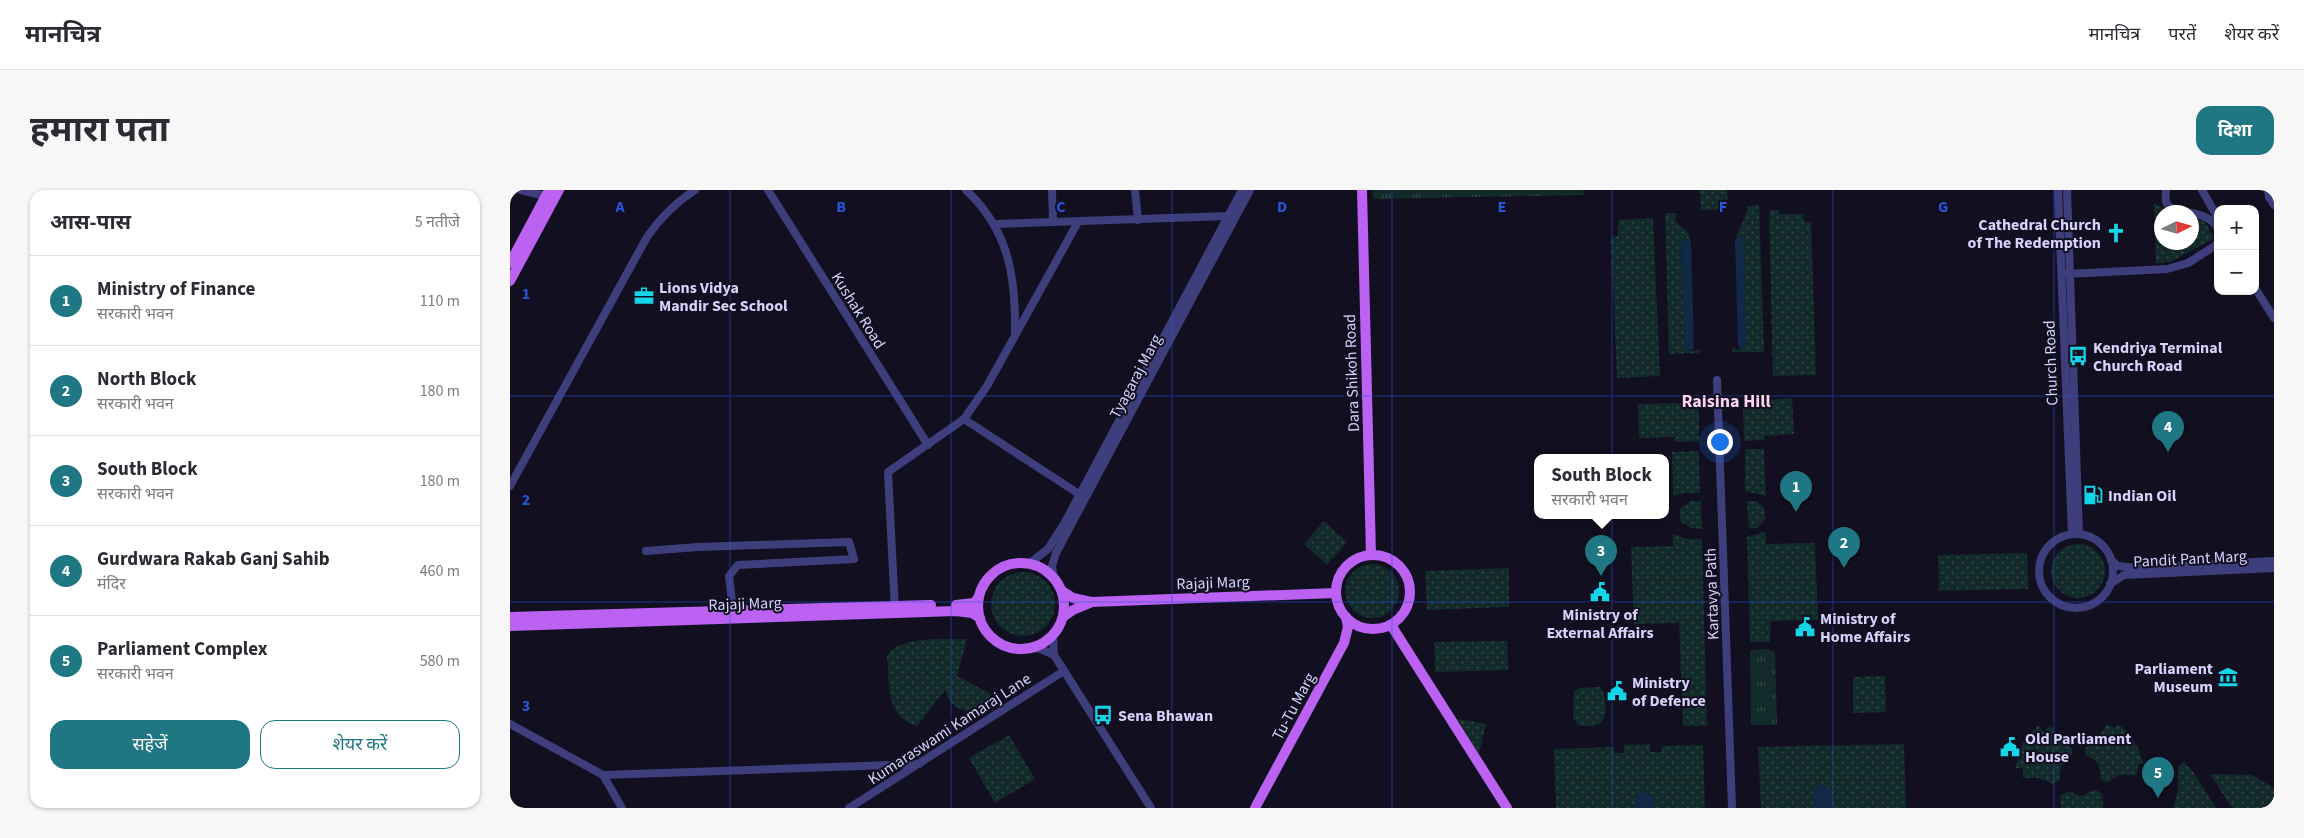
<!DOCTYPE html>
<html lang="hi">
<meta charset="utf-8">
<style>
body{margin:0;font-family:"Source Sans 3","Noto Sans Devanagari",sans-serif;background:#f7f7f7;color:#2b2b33}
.controls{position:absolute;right:15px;top:15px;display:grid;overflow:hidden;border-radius:10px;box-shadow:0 1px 4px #0004}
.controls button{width:45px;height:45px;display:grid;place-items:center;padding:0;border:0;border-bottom:1px solid #e1e1e2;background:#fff;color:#2b2b33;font:25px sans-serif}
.compass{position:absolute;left:1644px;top:15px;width:45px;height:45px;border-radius:50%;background:#fff;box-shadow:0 1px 4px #0004;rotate:85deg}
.you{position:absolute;left:1209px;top:251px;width:18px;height:18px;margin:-12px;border:4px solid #fff;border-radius:50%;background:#1a73e8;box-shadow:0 0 0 8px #1a73e833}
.badge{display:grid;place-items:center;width:32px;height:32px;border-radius:50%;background:#207784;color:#fff;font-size:16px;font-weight:700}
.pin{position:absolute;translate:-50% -41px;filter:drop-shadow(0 1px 2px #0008)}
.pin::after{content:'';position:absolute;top:26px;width:18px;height:15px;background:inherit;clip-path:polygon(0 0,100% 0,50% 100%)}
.popup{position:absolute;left:1024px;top:264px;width:135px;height:65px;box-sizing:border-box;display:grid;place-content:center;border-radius:10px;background:#fff;filter:drop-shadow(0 1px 4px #0005);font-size:16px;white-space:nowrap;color:#7c7c81}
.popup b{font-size:19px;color:#2b2b33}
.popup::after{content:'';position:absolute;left:50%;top:100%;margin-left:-10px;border:10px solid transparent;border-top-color:#fff}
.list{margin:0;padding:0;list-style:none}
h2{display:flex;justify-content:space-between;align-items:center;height:65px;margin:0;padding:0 20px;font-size:21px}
h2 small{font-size:16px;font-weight:400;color:#7c7c81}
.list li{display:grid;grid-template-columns:32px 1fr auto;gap:15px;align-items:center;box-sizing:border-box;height:90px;padding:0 20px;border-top:1px solid #e1e1e2}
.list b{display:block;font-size:19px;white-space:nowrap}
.list p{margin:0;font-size:16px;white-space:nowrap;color:#7c7c81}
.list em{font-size:16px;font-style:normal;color:#7c7c81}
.actions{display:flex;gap:10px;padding:15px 20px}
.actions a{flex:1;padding:11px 0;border:1px solid #207784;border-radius:15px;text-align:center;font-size:18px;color:#207784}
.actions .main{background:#207784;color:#fff}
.map{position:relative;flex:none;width:1764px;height:618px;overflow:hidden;border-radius:15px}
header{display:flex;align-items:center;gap:30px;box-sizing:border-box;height:70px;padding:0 25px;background:#fff;border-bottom:1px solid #e1e1e2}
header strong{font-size:24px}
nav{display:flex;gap:28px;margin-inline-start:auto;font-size:18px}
.intro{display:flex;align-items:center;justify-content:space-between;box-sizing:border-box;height:120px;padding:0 30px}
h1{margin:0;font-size:35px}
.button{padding:12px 22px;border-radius:15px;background:#207784;color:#fff;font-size:18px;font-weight:700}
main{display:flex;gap:30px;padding:0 30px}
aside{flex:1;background:#fff;border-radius:15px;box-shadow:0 1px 4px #0004}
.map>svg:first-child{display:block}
</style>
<header>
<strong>मानचित्र</strong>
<nav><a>मानचित्र</a><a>परतें</a><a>शेयर करें</a></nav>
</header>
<div class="intro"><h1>हमारा पता</h1><a class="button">दिशा</a></div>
<main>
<aside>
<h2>आस-पास<small>5 नतीजे</small></h2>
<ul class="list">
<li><span class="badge">1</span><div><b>Ministry of Finance</b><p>सरकारी भवन</p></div><em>110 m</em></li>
<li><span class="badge">2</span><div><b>North Block</b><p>सरकारी भवन</p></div><em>180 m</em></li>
<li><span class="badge">3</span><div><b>South Block</b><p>सरकारी भवन</p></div><em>180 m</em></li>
<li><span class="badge">4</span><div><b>Gurdwara Rakab Ganj Sahib</b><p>मंदिर</p></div><em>460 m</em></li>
<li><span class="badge">5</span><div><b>Parliament Complex</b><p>सरकारी भवन</p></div><em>580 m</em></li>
</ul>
<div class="actions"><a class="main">सहेजें</a><a>शेयर करें</a></div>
</aside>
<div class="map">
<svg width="1764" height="618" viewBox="0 0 1764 618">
<defs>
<pattern id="grass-tufts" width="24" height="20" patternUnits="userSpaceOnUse" patternTransform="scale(1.25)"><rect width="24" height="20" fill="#122a29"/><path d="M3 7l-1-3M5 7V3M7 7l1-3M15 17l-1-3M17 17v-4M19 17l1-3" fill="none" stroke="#344849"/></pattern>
<pattern id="park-dots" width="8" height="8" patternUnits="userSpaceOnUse" patternTransform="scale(1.25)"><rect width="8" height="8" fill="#122a29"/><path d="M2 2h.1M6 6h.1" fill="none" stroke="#344849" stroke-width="1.8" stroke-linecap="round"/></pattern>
</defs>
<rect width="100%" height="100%" fill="#120f21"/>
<!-- grass -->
<g fill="url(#grass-tufts)">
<path d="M863,0H1073L1074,5L863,9Z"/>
<path d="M1256,459L1265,462L1267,535H1241L1240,460Z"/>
</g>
<!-- park -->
<g fill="url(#park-dots)">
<path d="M1190,0H1217L1218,19L1191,20Z"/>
<path d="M1644,13L1660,22H1652V52H1682V27L1695,32L1705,48L1660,72L1646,73Z"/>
<path d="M1249,15L1254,162H1222V158L1232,160L1229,46L1226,47C1230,36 1236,28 1238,16Z"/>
<path d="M1259,20H1269V24H1293L1294,32H1301L1306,185L1263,186Z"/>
<path d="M1155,23H1166V32L1178,42L1181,51L1178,49L1171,53L1175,159L1182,161L1191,159L1189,163L1159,164Z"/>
<path d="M1143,28L1150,186L1107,188L1101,47L1108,46V30Z"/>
<path d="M1282,208L1284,244L1254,246V250L1234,251L1233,215L1236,212Z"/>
<path d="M1182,213L1189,215V251L1165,252V247L1129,248L1128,214Z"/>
<path d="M1235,259H1254L1256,306L1235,301Z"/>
<path d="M1189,261L1190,303H1173L1163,307L1162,262Z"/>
<path d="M1180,311H1191L1192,339L1181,338L1170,331V319Z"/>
<path d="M1237,311H1246L1254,318L1255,329L1247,338L1239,339Z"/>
<path d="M814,331L837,352L817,375L794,354Z"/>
<path d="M1255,342L1256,354L1305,353L1308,430L1261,431L1260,452H1240L1237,347Z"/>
<path d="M1163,344L1178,349H1192L1197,536H1173L1169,433L1124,434L1121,357L1163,356Z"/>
<circle cx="1568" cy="381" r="27"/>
<path d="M1517,363L1518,399L1429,401L1428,365Z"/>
<circle cx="862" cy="401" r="27"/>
<path d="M999,378V417L917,420L915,381Z"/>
<circle cx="513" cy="414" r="32"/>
<path d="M457,449L447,486L481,504L479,512C463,530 440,520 435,500L407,536C374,525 380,495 377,465C392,445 434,450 457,449Z"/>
<path d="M997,451L998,480L925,482L924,452Z"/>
<path d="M1375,486L1376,522L1343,523V487Z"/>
<path d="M1090,497C1097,504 1099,530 1089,534C1084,537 1075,536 1069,536L1063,528L1064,501L1070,498Z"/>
<path d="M947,529L976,534L969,564Z"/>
<path d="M1597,534L1605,538L1608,534C1621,544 1629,557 1633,573L1628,575L1627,585H1609L1597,593L1590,589C1592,577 1586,568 1575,565V558L1585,553Z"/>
<path d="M1528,535L1533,542L1541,536L1552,551L1562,558V565C1553,571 1548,579 1550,590L1543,594L1530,588H1513V578H1505L1513,553Z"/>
<path d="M499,545L525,589L485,613L459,568Z"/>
<path d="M1140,554V562H1151L1152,556L1193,555L1195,618H1046L1044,559L1104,557V563H1114V555Z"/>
<path d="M1394,554L1396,618H1251L1248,557Z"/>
<path d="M1674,572L1684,583L1706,618H1663L1668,601V577Z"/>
<path d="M1700,584L1742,585L1764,598V618H1722Z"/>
<path d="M1585,599L1592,604L1593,618H1551L1550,606L1558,601L1571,606Z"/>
</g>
<!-- water -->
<g fill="#122847">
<path d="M1229,46L1233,49L1236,156L1232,160L1228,156L1225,50Z"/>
<path d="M1175,49L1181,51L1184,159L1178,161L1175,159L1171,53Z"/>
<path d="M1308,595H1315L1320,600L1322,618H1303V600Z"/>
<path d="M1134,601L1143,606L1144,618H1125V607Z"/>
</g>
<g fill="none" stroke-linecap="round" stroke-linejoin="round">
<!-- minor -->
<g stroke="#3f3e7c" stroke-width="8">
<path d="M11,0L35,6"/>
<path d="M258,0L418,255"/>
<path d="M456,0C500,41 506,89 505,146"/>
<path d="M542,0L543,32"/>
<path d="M625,0L628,30"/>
<path d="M1548,0L1562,344"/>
<path d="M1557,0L1569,344"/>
<path d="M1656,0C1656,3 1655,9 1656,12C1661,27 1694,16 1708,38"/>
<path d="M1692,0L1708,28"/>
<path d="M1758,0L1759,7L1764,15"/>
<path d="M484,34L718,26"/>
<path d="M1555,84L1657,79L1678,73L1708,54"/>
<path d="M1745,98L1764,128"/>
<path d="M1207,190L1222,618"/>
<path d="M454,229L569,304"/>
<path d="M0,296L137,47C151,27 165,13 185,0"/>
<circle cx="1566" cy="381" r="37"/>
<path d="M136,361L188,357L339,352L344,369L228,375L219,386L223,420"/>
<path d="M1601,370L1608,376L1627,378L1764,371"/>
<path d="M520,373L538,359L554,334L732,0"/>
<path d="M544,388L542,376L546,363L740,0"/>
<path d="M1600,394L1614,385L1764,378"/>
<path d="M385,421L378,282L454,229L477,196L568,32"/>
<path d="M543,445L544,465"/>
<path d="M522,458L531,459L544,465L641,618"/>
<path d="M0,534L93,585L112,618"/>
<path d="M93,585L409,574"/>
<path d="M339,618L554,481"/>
</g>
<!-- major -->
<g stroke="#bb62f3" stroke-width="10">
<path d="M852,0L861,365"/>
<path d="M0,73L39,0"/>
<path d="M0,91L49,0"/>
<circle cx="863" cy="402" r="37"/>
<circle cx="511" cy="416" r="43"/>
<path d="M552,401L563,408L581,412L826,403"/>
<path d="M446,415L464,413L469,407"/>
<path d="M0,427L421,415"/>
<path d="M553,427L563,420L580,413"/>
<path d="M881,435L997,618"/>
<path d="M0,436L446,421L462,423L470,428"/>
<path d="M745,618L834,453L838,437L836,427"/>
</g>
</g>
<!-- grid -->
<path fill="none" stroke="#2655da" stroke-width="1" stroke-opacity="0.55" d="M220,0V618M441,0V618M662,0V618M882,0V618M1102,0V618M1323,0V618M1544,0V618M0,206H1764M0,412H1764"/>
<!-- icons -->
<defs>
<symbol id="church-bare" viewBox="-9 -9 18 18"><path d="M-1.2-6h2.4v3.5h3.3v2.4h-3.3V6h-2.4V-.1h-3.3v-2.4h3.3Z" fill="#12d5e8" stroke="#120f21" stroke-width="2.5" paint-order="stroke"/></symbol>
<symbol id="office-bare" viewBox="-9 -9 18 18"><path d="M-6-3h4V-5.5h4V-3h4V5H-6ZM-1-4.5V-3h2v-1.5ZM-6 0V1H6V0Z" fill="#12d5e8" stroke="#120f21" stroke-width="2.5" paint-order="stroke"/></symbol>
<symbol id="bus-bare" viewBox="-9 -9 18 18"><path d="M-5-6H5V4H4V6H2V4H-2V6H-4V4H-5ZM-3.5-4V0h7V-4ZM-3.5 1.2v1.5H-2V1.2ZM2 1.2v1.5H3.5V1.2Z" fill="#12d5e8" stroke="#120f21" stroke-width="2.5" paint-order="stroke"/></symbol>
<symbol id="fuel-bare" viewBox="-9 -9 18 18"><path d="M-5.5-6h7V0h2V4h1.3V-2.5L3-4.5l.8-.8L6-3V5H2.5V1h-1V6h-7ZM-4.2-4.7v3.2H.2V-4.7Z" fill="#12d5e8" stroke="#120f21" stroke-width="2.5" paint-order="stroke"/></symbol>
<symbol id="civic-bare" viewBox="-9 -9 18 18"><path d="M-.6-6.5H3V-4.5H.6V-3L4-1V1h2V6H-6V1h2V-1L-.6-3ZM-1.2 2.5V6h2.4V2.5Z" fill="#12d5e8" stroke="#120f21" stroke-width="2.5" paint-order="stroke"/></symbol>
<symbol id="museum-bare" viewBox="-9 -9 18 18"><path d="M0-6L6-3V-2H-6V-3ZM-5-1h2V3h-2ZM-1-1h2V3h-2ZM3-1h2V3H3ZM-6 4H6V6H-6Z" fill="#12d5e8" stroke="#120f21" stroke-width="2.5" paint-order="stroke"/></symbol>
</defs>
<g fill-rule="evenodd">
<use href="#church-bare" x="1592" y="29" width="28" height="28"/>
<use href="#office-bare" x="120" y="92" width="28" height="28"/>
<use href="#bus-bare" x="1554" y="152" width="28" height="28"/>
<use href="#fuel-bare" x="1569" y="291" width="28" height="28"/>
<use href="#civic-bare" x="1076" y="388" width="28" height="28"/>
<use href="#civic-bare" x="1281" y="423" width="28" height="28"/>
<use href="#museum-bare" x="1704" y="473" width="28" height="28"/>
<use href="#civic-bare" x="1093" y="487" width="28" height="28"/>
<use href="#bus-bare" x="579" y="511" width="28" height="28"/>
<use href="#civic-bare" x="1486" y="543" width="28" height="28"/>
</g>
<g text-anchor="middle" stroke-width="4" stroke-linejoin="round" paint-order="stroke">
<!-- poi labels -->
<g font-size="16" font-weight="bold" fill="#d6d2fc" stroke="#120f21" text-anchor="start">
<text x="1591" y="40" text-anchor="end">Cathedral Church<tspan x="1591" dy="18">of The Redemption</tspan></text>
<text x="149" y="103">Lions Vidya<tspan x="149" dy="18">Mandir Sec School</tspan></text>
<text x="1583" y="163">Kendriya Terminal<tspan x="1583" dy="18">Church Road</tspan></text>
<text x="1598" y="311">Indian Oil</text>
<text x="1090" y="430" text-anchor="middle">Ministry of<tspan x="1090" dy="18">External Affairs</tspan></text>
<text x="1310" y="434">Ministry of<tspan x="1310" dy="18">Home Affairs</tspan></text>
<text x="1703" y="484" text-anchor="end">Parliament<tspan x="1703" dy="18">Museum</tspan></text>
<text x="1122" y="498">Ministry<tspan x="1122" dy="18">of Defence</tspan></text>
<text x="608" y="531">Sena Bhawan</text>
<text x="1515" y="554">Old Parliament<tspan x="1515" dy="18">House</tspan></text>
</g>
<!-- street labels -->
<g font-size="16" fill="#d6d2fc" stroke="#120f21">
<text transform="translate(349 120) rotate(58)" y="6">Kushak Road</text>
<text transform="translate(1540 173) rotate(-92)" y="6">Church Road</text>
<text transform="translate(841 183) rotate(-92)" y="6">Dara Shikoh Road</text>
<text transform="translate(625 186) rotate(-62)" y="6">Tyagaraj Marg</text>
<text transform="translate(1680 368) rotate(-3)" y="6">Pandit Pant Marg</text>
<text transform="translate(703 392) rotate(-2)" y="6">Rajaji Marg</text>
<text transform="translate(1201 404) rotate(-92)" y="6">Kartavya Path</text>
<text transform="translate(235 413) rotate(-2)" y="6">Rajaji Marg</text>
<text transform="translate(783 516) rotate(-62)" y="6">Tu-Tu Marg</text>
<text transform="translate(439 538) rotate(-33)" y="6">Kumaraswami Kamaraj Lane</text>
</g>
<!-- neighbourhood labels -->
<g font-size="18" font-weight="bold" fill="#fcd4ee" stroke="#120f21">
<text x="1216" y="217">Raisina Hill</text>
</g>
</g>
<g font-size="16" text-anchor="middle" font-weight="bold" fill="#2655da" stroke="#120f21" stroke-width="4" stroke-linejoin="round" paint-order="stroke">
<text x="110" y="22">A</text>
<text x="331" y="22">B</text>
<text x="551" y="22">C</text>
<text x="772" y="22">D</text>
<text x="992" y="22">E</text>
<text x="1213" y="22">F</text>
<text x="1433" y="22">G</text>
<text x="16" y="109">1</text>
<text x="16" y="315">2</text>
<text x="16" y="521">3</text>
</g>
</svg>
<div class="controls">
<button>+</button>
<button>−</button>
</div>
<svg class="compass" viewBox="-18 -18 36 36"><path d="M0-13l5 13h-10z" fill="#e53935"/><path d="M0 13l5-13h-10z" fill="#7c7c81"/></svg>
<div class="you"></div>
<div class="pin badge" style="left:1286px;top:322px">1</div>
<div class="pin badge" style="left:1334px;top:378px">2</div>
<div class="pin badge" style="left:1091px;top:386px">3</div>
<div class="popup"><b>South Block</b>सरकारी भवन</div>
<div class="pin badge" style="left:1658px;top:262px">4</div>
<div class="pin badge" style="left:1648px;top:608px">5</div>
</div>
</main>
